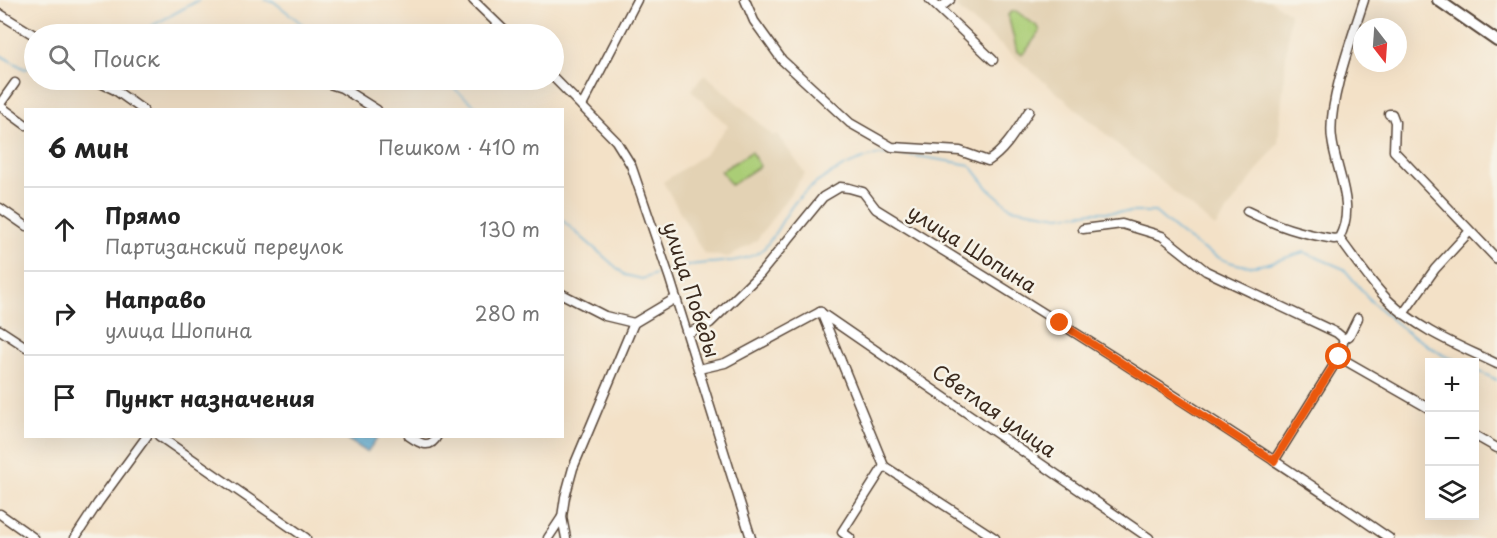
<!DOCTYPE html>
<html lang="ru">
<meta charset="utf-8">
<style>
body{margin:0;font-family:"Playpen Sans",sans-serif;background:#f2f2f2;color:#222}
.controls{position:absolute;right:18px;bottom:18px;display:grid;overflow:hidden;border-radius:0px;box-shadow:0 6px 24px #0002}
.controls button{width:54px;height:54px;display:grid;place-items:center;padding:0;border:0;border-bottom:2px solid #e0e0e0;background:#fff;color:#222;font:30px sans-serif}
.compass{position:absolute;left:1353px;top:18px;width:54px;height:54px;border-radius:50%;background:#fff;box-shadow:0 6px 24px #0002;rotate:163deg}
.stop{position:absolute;width:18px;height:18px;margin:-14px;border:4px solid #ea580c;border-radius:50%;background:#fff}
.stop.end{background:#ea580c;border-color:#fff;box-shadow:0 2px 6px #0008}
.list{margin:0;padding:0;list-style:none}
h2{display:flex;justify-content:space-between;align-items:center;height:78px;margin:0;padding:0 24px;font-size:26px}
h2 small{font-size:20px;font-weight:400;color:#767676}
.list li{display:grid;grid-template-columns:39px 1fr auto;gap:18px;align-items:center;box-sizing:border-box;height:84px;padding:0 24px;border-top:2px solid #e0e0e0}
.list b{display:block;font-size:22px;white-space:nowrap}
.list p{margin:0;font-size:20px;white-space:nowrap;color:#767676}
.list em{font-size:20px;font-style:normal;color:#767676}
.icon{flex:none;width:33px;height:33px;fill:none;stroke:currentColor;stroke-width:2;stroke-linecap:round;stroke-linejoin:round}
.map{position:relative;flex:none;width:1497px;height:538px;overflow:hidden}
.search{position:absolute;background:#fff;box-shadow:0 6px 24px #0002;left:24px;top:24px;width:540px;height:66px;display:flex;align-items:center;gap:15px;box-sizing:border-box;padding:0 21px;border-radius:33px;color:#767676;font-size:22px}
.panel{position:absolute;background:#fff;box-shadow:0 6px 24px #0002;left:24px;top:108px;width:540px;height:330px;border-radius:0px}
.map>svg:first-child{display:block}
</style>
<div class="map">
<svg width="1497" height="538" viewBox="0 0 1497 538">
<rect width="100%" height="100%" fill="#f7f3e8"/>
<filter id="ink" filterUnits="userSpaceOnUse"><feTurbulence type="fractalNoise" baseFrequency=".0167" numOctaves="2"/><feDisplacementMap in="SourceGraphic" scale="12" xChannelSelector="R" yChannelSelector="G"/><feConvolveMatrix kernelMatrix="1 2 1 2 8 2 1 2 1" color-interpolation-filters="sRGB"/></filter>
<filter id="wash" filterUnits="userSpaceOnUse"><feTurbulence type="fractalNoise" baseFrequency=".008" numOctaves="4" result="noise"/><feDisplacementMap in="SourceGraphic" scale="24" xChannelSelector="R" yChannelSelector="G"/><feGaussianBlur stdDeviation="1.35" result="paint"/><feColorMatrix in="noise" values="0 0 0 0 0 0 0 0 0 0 0 0 0 0 0 0 0 1.4 0 .05"/><feComposite in="paint" operator="in"/></filter>
<g filter="url(#wash)">
<rect width="100%" height="100%" fill="#f3e1c7"/>
<!-- built -->
<g fill="#e3d2b4">
<path d="M961,0H1269L1290,13L1278,143L1215,227L956,7Z"/>
<path d="M705,74L773,136L777,134L805,173L756,241L728,257L704,254L663,182L705,154L728,126L691,90Z"/>
</g>
<!-- green -->
<g fill="#aacd76" stroke="#727c4a" stroke-width="1.5">
<path d="M1016,11L1038,27L1040,31L1026,51L1022,54L1017,52L1008,15L1011,12Z"/>
<path d="M751,152L760,166L731,185L721,171Z"/>
</g>
<!-- water -->
<path fill="#5badd6" stroke="#4b6c7a" stroke-width="1.5" d="M343,437H378L367,452Z"/>
<g fill="none" stroke-linecap="round" stroke-linejoin="round">
<!-- stream -->
<g stroke="#5badd6" stroke-width="1.5">
<path d="M265,0L273,1L315,34"/>
<path d="M137,34L199,0"/>
<path d="M0,55L25,69L34,66"/>
<path d="M443,80L481,110"/>
<path d="M562,220L625,275L642,279L664,271"/>
<path d="M669,269C695,260 741,267 762,250C773,241 785,213 796,201C817,178 861,153 893,154C918,155 945,161 970,165L989,189L1011,208L1059,216L1093,212H1155C1180,234 1224,272 1260,265C1275,262 1290,256 1304,252L1344,269L1371,301L1404,330L1443,355L1460,362"/>
<path d="M1474,369L1497,380"/>
</g>
</g>
</g>
<g filter="url(#ink)">
<g fill="none" stroke-linecap="round" stroke-linejoin="round">
<defs>
<g id="minor">
<path d="M473,0L508,34"/>
<path d="M745,0L754,21L782,60L850,123L892,147L960,151L988,161C1006,150 1017,129 1029,111"/>
<path d="M930,0L993,60"/>
<path d="M940,8L950,0"/>
<path d="M0,14L34,35"/>
<path d="M554,78L616,141L631,165L670,279L751,538"/>
<path d="M94,80L115,90L143,110"/>
<path d="M317,80L342,88L377,110"/>
<path d="M0,104L15,83"/>
<path d="M0,106L26,125"/>
<path d="M582,106L637,0"/>
<path d="M1389,114H1392L1395,122L1394,151L1497,259"/>
<path d="M0,208L26,226"/>
<path d="M1247,211C1280,227 1299,233 1334,239L1339,238C1357,206 1336,172 1332,139C1327,104 1353,35 1364,0"/>
<path d="M1083,229L1122,224L1162,236L1206,271L1337,333L1344,339"/>
<path d="M1339,238C1355,259 1370,282 1388,300C1418,330 1460,346 1497,364"/>
<path d="M562,294L605,316L634,323"/>
<path d="M820,312L1149,538"/>
<path d="M821,312L884,466L995,538"/>
<path d="M1403,314L1435,269L1469,232"/>
<path d="M0,330L26,347"/>
<path d="M688,333L710,323L760,274L823,197L840,187L849,188L863,192L876,209C1049,316 1222,423 1389,538"/>
<path d="M1339,357L1430,409"/>
<path d="M699,369L725,363L820,312"/>
<path d="M1474,435L1497,448"/>
<path d="M159,436L306,538"/>
<path d="M409,436C419,443 430,450 437,436"/>
<path d="M1274,461L1339,357L1344,339L1349,336L1358,318"/>
<path d="M0,514L34,538"/>
<path d="M75,538L98,503L147,436"/>
<path d="M548,538L562,517"/>
<path d="M566,538L562,517L565,497L573,468L634,323L676,298"/>
<path d="M850,538L842,532L884,466"/>
</g>
<path id="major" d="M1438,0L1497,41"/>
</defs>
<!-- minor casing -->
<use href="#minor" stroke="#574537" stroke-width="11"/>
<!-- major casing -->
<use href="#major" stroke="#574537" stroke-width="14"/>
<!-- minor -->
<use href="#minor" stroke="#fff" stroke-width="8"/>
<!-- major -->
<use href="#major" stroke="#fff" stroke-width="10"/>
</g>
</g>
<g fill="none" stroke-linecap="round" stroke-linejoin="round" filter="url(#ink)">
<!-- route -->
<path stroke="#ea580c" stroke-width="8" d="M1060,323L1274,461L1339,357"/>
</g>
<g text-anchor="middle" stroke-width="5" stroke-linejoin="round" paint-order="stroke">
<!-- street labels -->
<g font-size="20" fill="#3b2a1e" stroke="#f7f3e8">
<text transform="translate(972 249) rotate(32)" y="7">улица Шопина</text>
<text transform="translate(691 290) rotate(72)" y="7">улица Победы</text>
<text transform="translate(994 411) rotate(35)" y="7">Светлая улица</text>
</g>
</g>
</svg>
<div class="controls">
<button>+</button>
<button>−</button>
<button><svg class="icon" aria-label="layers" viewBox="0 0 24 24"><path d="M12 4l9 5-9 5-9-5zM3 14l9 5 9-5"/></svg></button>
</div>
<svg class="compass" viewBox="-18 -18 36 36"><path d="M0-13l5 13h-10z" fill="#e53935"/><path d="M0 13l5-13h-10z" fill="#767676"/></svg>
<div class="stop" style="left:1339px;top:357px"></div>
<div class="stop end" style="left:1060px;top:323px"></div>
<div class="search"><svg class="icon" aria-label="search" viewBox="0 0 24 24"><circle cx="10" cy="10" r="6"/><path d="M15 15l6 6"/></svg>Поиск</div>
<section class="panel">
<h2>6 мин<small>Пешком · 410 m</small></h2>
<ul class="list">
<li><svg class="icon" aria-label="ahead" viewBox="0 0 24 24"><path d="M12 20V5M6 11l6-6 6 6"/></svg><div><b>Прямо</b><p>Партизанский переулок</p></div><em>130 m</em></li>
<li><svg class="icon" aria-label="right" viewBox="0 0 24 24"><path d="M7 20v-9h11M14 6l5 5-5 5"/></svg><div><b>Направо</b><p>улица Шопина</p></div><em>280 m</em></li>
<li><svg class="icon" aria-label="arrive" viewBox="0 0 24 24"><path d="M6 21V4h12l-3 4 3 4H6"/></svg><div><b>Пункт назначения</b></div></li>
</ul>
</section>
</div>
